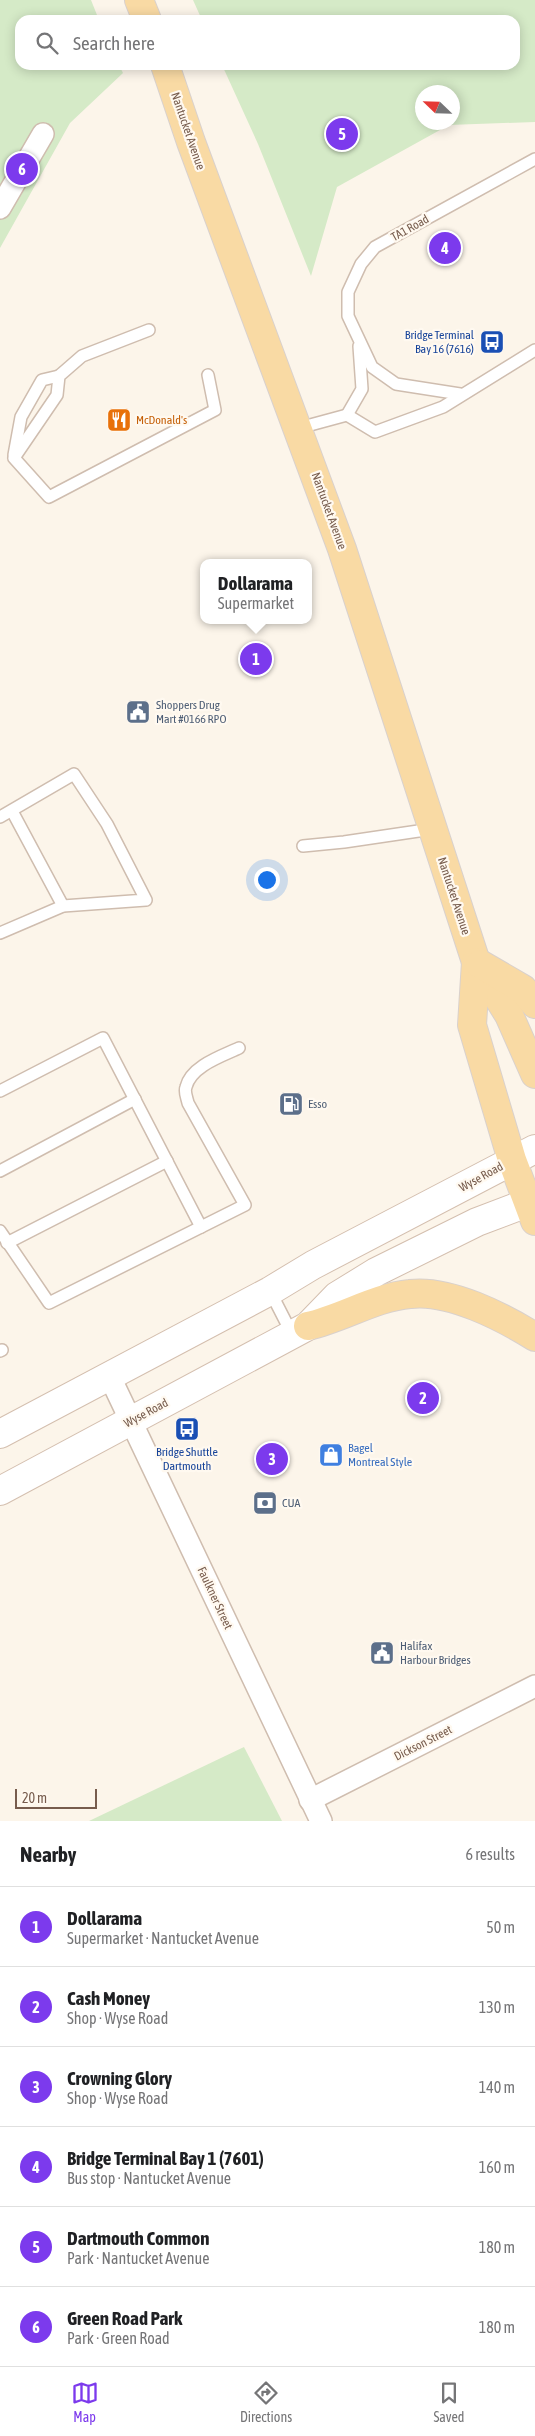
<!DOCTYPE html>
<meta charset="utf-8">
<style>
body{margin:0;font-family:"Asap Condensed",sans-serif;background:#f6f6f6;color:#202124}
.compass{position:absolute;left:415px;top:85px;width:45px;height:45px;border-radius:50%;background:#fff;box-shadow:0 2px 12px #0003;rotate:293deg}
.scale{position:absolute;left:15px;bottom:12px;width:82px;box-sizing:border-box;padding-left:5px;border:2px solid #775c4d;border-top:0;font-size:14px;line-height:18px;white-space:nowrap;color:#775c4d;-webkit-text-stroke:4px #fff9f0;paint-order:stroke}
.you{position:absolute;left:266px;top:879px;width:18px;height:18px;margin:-12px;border:4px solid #fff;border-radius:50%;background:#1a73e8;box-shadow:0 0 0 8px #1a73e833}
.badge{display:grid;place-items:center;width:32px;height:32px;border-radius:50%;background:#7c3aed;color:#fff;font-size:16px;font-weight:700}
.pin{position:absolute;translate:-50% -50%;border:2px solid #fff;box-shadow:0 1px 5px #0006}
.popup{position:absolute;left:200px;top:559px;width:112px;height:65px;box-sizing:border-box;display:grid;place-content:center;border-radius:10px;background:#fff;filter:drop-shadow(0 1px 4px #0005);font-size:16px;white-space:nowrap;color:#757577}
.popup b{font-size:19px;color:#202124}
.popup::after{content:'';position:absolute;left:50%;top:100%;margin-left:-10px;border:10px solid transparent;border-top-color:#fff}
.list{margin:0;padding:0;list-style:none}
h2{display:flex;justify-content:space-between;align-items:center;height:65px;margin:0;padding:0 20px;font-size:21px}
h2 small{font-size:16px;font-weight:400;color:#757577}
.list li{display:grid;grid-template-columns:32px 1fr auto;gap:15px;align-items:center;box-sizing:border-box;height:80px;padding:0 20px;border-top:1px solid #e0e0e0}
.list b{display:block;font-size:19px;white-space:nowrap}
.list p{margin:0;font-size:16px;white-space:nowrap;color:#757577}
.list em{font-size:16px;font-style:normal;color:#757577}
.icon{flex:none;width:28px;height:28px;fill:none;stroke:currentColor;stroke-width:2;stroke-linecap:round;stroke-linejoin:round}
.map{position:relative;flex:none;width:535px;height:1821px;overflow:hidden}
.search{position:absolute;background:#fff;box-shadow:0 2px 12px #0003;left:15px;right:15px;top:15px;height:55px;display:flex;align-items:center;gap:12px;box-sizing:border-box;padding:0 18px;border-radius:15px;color:#757577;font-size:19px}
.sheet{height:545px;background:#fff}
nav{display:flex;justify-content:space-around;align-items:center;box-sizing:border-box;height:70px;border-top:1px solid #e0e0e0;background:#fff;font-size:14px;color:#757577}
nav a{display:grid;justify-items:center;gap:2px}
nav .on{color:#7c3aed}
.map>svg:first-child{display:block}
</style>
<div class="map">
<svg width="535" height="1821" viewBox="0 0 535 1821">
<rect width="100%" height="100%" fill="#fcf5ea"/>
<!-- green -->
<g fill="#d5eac7" fill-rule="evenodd">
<path d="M0,0H91L99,20H20V65H119L123,73L70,123L0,248Z"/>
<path d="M193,0H535V122L449,125L337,187L311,276L258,144L222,65H515V20H202ZM422,92H452V122H422Z"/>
<path d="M244,1747L282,1821H89Z"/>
</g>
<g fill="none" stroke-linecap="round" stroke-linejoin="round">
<defs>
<g id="lane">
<path d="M149,330L82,356L59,376L57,395L14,458L49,497L215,410L208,375"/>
<path d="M460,394L396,384L372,367L348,316V292L361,264L375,247L535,159"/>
<path d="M347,415L362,389L359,346"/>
<path d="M299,428L347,415L375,432L443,407L535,350"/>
<path d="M14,455L21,417L42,380L59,376"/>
<path d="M12,811L63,906"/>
<path d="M0,817L74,774L107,824L146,900L63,906L0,933"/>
<path d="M303,846L344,842L432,829"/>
<path d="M0,1091L103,1038L201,1227"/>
<path d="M0,1171L135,1099"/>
<path d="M0,1231L49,1303L245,1205L188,1103C187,1098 184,1092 186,1087C191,1066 222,1056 239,1048"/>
<path d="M7,1243L167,1161"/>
<path d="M270,1291L292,1334"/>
<path d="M0,1351L2,1350"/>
</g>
<g id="street">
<path d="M0,208L43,134"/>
<path d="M109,1375L321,1821"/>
<path d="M310,1800L535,1686"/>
</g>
<g id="secondary">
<path d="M0,1434L270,1291L313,1265L535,1149"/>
<path d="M0,1491L308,1326L337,1296L376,1272L477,1222L535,1200"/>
</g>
<g id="primary">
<path d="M139,0L147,20"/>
<path d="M165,65L191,142L342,549L476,962L509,1015L535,1074"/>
<path d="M476,962L472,1025L512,1160L535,1221"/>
<path d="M480,964L523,989L535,1004"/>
<path d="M308,1326C343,1318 375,1297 410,1294C449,1289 503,1317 535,1337"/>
</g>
</defs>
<!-- lane casing -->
<use href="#lane" stroke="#cfbdaf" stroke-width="14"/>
<!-- street casing -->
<use href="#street" stroke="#cfbdaf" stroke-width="24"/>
<!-- secondary casing -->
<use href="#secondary" stroke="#d4bfaf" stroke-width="30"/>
<!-- primary casing -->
<use href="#primary" stroke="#d9d1cd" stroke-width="30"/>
<!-- lane -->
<use href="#lane" stroke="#fff" stroke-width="11"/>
<!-- street -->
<use href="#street" stroke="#fff" stroke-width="21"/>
<!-- secondary -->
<use href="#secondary" stroke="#fff" stroke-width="28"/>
<!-- primary -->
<use href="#primary" stroke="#f9daa4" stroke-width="28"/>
</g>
<!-- icons -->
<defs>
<symbol id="bus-square" viewBox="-11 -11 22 22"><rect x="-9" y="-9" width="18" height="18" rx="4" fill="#1a4fb4" stroke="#fff9f0"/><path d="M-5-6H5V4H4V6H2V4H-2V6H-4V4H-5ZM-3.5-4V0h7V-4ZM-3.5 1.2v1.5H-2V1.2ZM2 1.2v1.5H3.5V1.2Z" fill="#fff"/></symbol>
<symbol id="restaurant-square" viewBox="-11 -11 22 22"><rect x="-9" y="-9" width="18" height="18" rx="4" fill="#e8710a" stroke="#fff9f0"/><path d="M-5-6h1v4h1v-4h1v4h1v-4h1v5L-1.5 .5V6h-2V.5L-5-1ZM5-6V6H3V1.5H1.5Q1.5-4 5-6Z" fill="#fff"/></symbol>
<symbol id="civic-square" viewBox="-11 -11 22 22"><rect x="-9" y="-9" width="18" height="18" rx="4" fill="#5c6f8a" stroke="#fff9f0"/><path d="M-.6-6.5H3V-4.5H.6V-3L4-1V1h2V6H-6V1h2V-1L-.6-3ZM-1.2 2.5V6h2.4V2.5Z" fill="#fff"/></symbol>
<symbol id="fuel-square" viewBox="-11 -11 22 22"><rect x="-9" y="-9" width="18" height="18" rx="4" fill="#5c6f8a" stroke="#fff9f0"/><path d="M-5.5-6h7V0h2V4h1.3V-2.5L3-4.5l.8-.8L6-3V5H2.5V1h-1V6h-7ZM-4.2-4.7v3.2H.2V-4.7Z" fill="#fff"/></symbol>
<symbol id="shop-square" viewBox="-11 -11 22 22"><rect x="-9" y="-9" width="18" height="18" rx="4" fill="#3f7fe0" stroke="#fff9f0"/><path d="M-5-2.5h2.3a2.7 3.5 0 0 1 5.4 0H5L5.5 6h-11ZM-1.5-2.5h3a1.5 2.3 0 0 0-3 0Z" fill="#fff"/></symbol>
<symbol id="bank-square" viewBox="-11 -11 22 22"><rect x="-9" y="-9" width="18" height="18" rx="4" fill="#5c6f8a" stroke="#fff9f0"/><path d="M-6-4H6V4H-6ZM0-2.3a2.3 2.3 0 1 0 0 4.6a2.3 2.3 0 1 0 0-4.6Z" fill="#fff"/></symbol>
</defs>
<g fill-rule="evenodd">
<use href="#bus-square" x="478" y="328" width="28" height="28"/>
<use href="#restaurant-square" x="105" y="406" width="28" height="28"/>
<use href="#civic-square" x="124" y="698" width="28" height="28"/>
<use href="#fuel-square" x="277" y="1090" width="28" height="28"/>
<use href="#bus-square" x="173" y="1415" width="28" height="28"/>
<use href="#shop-square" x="317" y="1441" width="28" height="28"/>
<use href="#bank-square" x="251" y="1489" width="28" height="28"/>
<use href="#civic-square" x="368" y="1639" width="28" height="28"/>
</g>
<g text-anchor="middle" stroke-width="4.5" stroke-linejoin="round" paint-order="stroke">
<!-- street labels -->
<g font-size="12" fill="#775c4d" stroke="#fff9f0">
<text transform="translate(188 131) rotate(71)" y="4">Nantucket Avenue</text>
<text transform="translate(410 228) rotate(-29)" y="4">TA1 Road</text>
<text transform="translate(329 511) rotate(70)" y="4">Nantucket Avenue</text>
<text transform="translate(454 896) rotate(72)" y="4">Nantucket Avenue</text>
<text transform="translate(481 1177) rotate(-29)" y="4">Wyse Road</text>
<text transform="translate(146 1413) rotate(-28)" y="4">Wyse Road</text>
<text transform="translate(215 1598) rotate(65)" y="4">Faulkner Street</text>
<text transform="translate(423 1743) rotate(-27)" y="4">Dickson Street</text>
</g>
<!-- transit labels -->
<g font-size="12" fill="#164399" stroke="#fff9f0" text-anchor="end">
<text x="474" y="339">Bridge Terminal<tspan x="474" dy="14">Bay 16 (7616)</tspan></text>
<text x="187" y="1456" text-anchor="middle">Bridge Shuttle<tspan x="187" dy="14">Dartmouth</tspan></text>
</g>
<!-- food labels -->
<g font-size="12" fill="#c56008" stroke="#fff9f0" text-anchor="start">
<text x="136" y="424">McDonald's</text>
</g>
<!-- service labels -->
<g font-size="12" fill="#4e5e75" stroke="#fff9f0" text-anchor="start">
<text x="156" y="709">Shoppers Drug<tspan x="156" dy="14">Mart #0166 RPO</tspan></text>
<text x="308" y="1108">Esso</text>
<text x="282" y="1507">CUA</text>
<text x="400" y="1650">Halifax<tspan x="400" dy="14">Harbour Bridges</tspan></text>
</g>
<!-- shop labels -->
<g font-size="12" fill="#366cbe" stroke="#fff9f0" text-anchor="start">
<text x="348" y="1452">Bagel<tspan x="348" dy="14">Montreal Style</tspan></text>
</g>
</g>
</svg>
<svg class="compass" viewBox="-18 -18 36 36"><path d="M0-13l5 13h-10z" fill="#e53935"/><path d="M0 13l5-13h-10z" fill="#757577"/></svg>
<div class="scale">20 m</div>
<div class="you"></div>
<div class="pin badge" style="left:256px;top:659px">1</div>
<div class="popup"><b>Dollarama</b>Supermarket</div>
<div class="pin badge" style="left:423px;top:1398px">2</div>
<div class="pin badge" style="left:272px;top:1459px">3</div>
<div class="pin badge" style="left:445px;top:248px">4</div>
<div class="pin badge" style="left:342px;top:134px">5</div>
<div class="pin badge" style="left:22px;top:169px">6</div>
<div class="search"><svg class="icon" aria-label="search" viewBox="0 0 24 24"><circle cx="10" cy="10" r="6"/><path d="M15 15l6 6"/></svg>Search here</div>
</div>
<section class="sheet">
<h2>Nearby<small>6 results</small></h2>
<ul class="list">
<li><span class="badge">1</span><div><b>Dollarama</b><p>Supermarket · Nantucket Avenue</p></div><em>50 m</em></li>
<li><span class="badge">2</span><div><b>Cash Money</b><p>Shop · Wyse Road</p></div><em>130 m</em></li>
<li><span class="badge">3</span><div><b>Crowning Glory</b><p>Shop · Wyse Road</p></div><em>140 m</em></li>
<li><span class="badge">4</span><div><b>Bridge Terminal Bay 1 (7601)</b><p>Bus stop · Nantucket Avenue</p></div><em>160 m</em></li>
<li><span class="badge">5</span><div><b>Dartmouth Common</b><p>Park · Nantucket Avenue</p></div><em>180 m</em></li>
<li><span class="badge">6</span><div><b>Green Road Park</b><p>Park · Green Road</p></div><em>180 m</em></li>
</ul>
</section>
<nav>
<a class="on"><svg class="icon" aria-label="map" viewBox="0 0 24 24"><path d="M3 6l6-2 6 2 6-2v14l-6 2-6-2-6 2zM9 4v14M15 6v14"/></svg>Map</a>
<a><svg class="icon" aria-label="directions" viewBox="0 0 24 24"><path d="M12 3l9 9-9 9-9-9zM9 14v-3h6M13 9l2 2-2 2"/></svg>Directions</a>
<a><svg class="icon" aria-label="saved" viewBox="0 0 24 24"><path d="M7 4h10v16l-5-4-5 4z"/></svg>Saved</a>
</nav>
